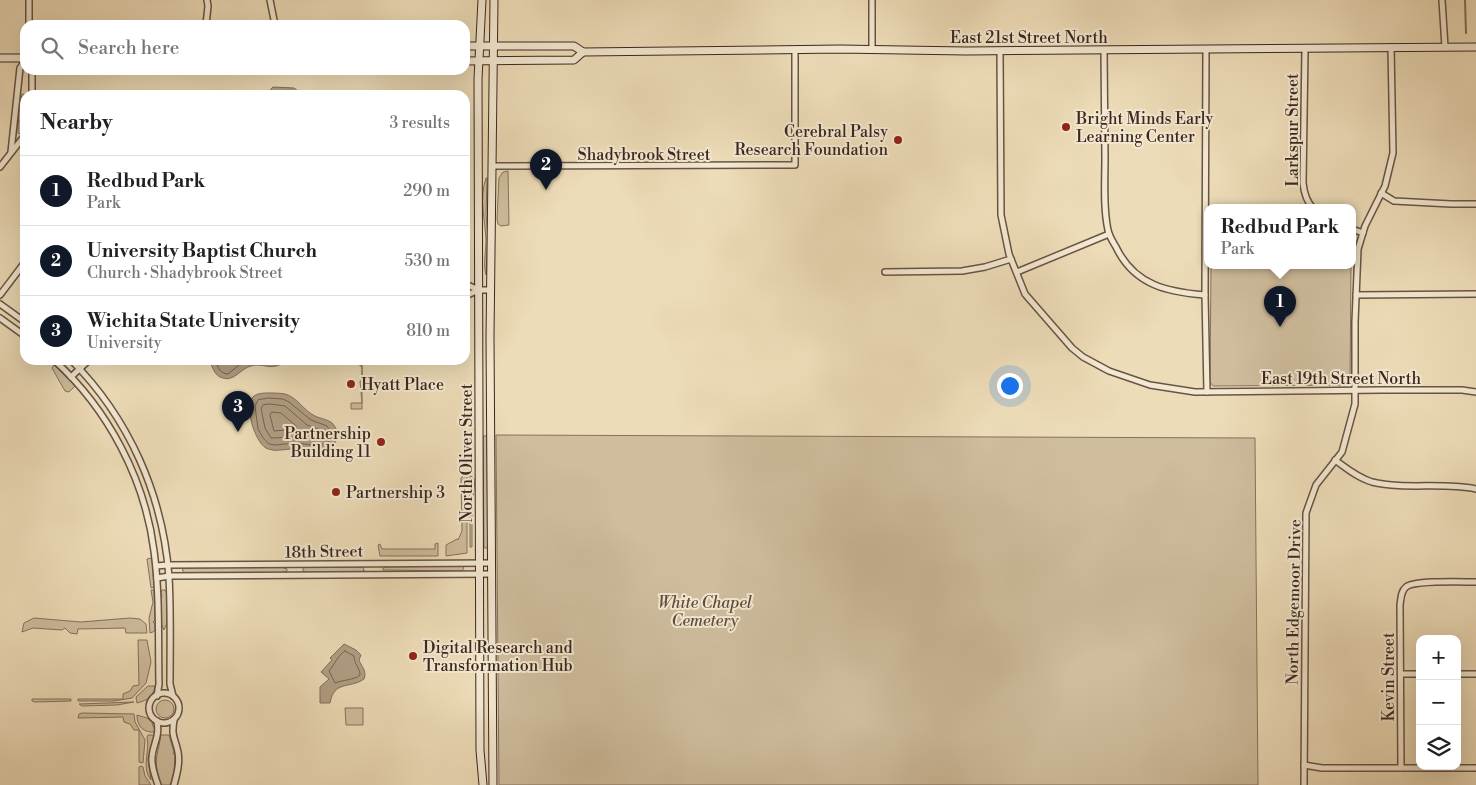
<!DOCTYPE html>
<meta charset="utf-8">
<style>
body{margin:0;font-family:"Libre Bodoni",serif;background:#f2f2f2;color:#202124}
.controls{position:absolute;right:15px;bottom:15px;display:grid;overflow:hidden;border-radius:10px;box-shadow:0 5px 20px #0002}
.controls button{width:45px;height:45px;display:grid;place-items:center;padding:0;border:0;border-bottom:1px solid #e0e0e0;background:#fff;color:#202124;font:25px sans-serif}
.you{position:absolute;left:1009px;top:385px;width:18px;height:18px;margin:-12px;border:4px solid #fff;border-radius:50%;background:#1a73e8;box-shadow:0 0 0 8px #1a73e833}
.badge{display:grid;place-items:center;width:32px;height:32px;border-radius:50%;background:#111827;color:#fff;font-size:16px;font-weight:700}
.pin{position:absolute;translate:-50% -41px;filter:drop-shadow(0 1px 2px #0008)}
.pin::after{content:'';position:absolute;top:26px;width:18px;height:15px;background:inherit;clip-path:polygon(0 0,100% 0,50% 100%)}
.popup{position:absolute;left:1204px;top:204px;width:152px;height:65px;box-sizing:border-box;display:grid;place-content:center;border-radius:10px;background:#fff;filter:drop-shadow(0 1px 4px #0005);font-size:16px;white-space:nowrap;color:#757577}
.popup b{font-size:19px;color:#202124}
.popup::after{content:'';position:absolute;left:50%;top:100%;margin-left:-10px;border:10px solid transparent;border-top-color:#fff}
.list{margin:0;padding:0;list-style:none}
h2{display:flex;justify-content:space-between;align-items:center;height:65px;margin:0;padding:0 20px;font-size:21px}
h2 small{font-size:16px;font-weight:400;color:#757577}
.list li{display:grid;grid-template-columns:32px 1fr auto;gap:15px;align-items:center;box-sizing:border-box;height:70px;padding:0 20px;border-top:1px solid #e0e0e0}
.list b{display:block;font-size:19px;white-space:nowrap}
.list p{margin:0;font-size:16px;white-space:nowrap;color:#757577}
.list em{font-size:16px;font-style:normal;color:#757577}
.icon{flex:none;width:28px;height:28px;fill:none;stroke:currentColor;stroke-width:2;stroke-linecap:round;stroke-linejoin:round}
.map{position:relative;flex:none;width:1476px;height:785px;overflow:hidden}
.search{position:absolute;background:#fff;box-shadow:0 5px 20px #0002;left:20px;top:20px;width:450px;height:55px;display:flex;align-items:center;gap:12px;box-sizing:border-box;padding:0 18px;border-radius:15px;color:#757577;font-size:19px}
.panel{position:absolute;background:#fff;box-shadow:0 5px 20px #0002;left:20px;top:90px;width:450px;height:275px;border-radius:15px}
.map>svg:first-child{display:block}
</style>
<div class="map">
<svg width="1476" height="785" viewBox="0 0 1476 785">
<rect width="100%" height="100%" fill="#eddcb8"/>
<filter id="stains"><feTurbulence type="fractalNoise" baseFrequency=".004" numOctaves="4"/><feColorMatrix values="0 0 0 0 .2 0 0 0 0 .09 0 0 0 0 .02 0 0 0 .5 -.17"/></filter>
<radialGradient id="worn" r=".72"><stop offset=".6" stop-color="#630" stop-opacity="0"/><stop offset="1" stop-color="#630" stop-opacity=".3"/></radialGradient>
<!-- green -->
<g fill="#cfbd9e" stroke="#85725e">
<path d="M22,94L28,95H25V98L22,100L23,108L20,121L21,126H25V128L19,134L18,133L19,108Z"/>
<path d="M508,171L509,225L501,226L498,224L497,219L499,178L503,172Z"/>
<path d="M486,178H487L486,214L488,237L486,275C483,265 486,252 486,240C485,220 479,198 486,178Z"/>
<path d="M1211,266H1351L1350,382L1347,385L1213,386L1210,382Z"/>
<path d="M360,360H362V409H351V403H362L360,381H362V366H360Z"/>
<path d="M54,365L75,386L69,392L65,391L52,368Z"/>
<path d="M496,435L1255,438L1258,785H499Z"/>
<path d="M483,436H487L488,548H484Z"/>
<path d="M464,475H467V553L446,556V545L457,539L458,540L462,531L461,478Z"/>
<path d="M470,475L475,480L472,507V547H470Z"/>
<path d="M438,543V556H380L378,545L380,544L382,549H435V544Z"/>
<path d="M152,558L154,587L151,588L147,559Z"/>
<path d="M462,566L464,568L462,571L383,570V568L387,567Z"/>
<path d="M281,567L287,569V571L281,573H185L182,570L185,568Z"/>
<path d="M307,567H362L364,568L363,570L365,571L361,572L309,573L303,571V568Z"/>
<path d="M151,590H154L155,620L153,622L155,624V630L153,632L150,633L149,618L153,602Z"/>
<path d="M162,590H165L167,593V623L164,630L161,623V598L162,596L161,593Z"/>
<path d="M34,618L81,622L130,618L140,619L146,624L147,633H126L125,628L78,629L77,634L70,633L65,628L62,630L33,628L22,632L24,623Z"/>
<path d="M138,640H147L151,662L146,683L132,698L114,701H78V699H123V694L130,691L133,686L139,685Z"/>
<path d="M148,686H155C153,697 148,700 137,703L136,697Z"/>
<path d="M32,699H71V701L35,702L32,701Z"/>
<circle cx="165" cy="709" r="9"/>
<path d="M134,702L117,705L82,706L79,704Z"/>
<path d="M345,708H363V725H346Z"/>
<path d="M82,713L134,714L135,722L145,740L143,763L139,762V730H134L130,724L124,722L123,717L78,718L79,714Z"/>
<path d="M137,715L147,718L153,723L152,725L154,727L155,732C144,733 137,727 137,715Z"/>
<path d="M148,735H155L148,759L151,780C141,767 150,752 147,737Z"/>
<path d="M161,735H169L174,752L173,754H175L174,772L170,785H161C153,759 157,759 161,735Z"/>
<path d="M141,766L143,767L145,776L151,785H139V767Z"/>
</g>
<!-- water -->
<g fill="#b09e84" stroke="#816e5b">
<path d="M273,87L294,88L303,95H263L267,90L269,91Z"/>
<path d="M209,360H286L285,362C269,372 265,362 251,366C241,368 234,382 223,378C214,376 213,367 209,360Z"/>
<path d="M269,393C274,393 280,393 285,394C297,397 304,411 315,416C321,419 328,419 333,424C343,436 334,450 320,451C312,452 304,449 297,449C287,448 275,453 266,448C255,442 243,405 254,396C258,393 264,393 269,393Z"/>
<path d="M344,644L356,650L361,655L359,660C362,668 367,670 364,679C350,689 334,680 330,703H320V687L329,679L321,672L332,660L330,658Z"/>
</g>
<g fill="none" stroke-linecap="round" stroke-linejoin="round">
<!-- shore -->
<g stroke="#766251" stroke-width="1">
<path d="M215,360C218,367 219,373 228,374L239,365L255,360"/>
<path d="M269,398L283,399L289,402L311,420L327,426L332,435L330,441L320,446L296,443L275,445L269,444L263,438L258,429L255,406L258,400Z"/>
<path d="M270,404L285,406L307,425L323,431L326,436L319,440L297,437L271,438L265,428L261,408L263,405Z"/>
<path d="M272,412L281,413L296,426V429L274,431L270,415Z"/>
<path d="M345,651L354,656C354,664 360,668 360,675C355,680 342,680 335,683L329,671C335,664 337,656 345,651Z"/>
</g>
<!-- stream -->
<path stroke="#816e5b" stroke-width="2" d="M1465,0L1466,33"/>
<defs>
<g id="street">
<path d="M270,0L275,25"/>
<path d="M1442,0L1445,47"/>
<path d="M29,25V0"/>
<path d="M206,25L208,6L207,0"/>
<path d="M1305,49L1303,183C1304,193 1306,201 1313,208"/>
<path d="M872,50V0"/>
<path d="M1104,50C1104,86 1105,122 1105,158C1105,181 1103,207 1108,230C1109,236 1113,242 1116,247C1134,285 1167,292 1205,295"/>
<path d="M1206,50L1205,295L1207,392"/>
<path d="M1000,51L1001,215L1009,254L1025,294L1072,348L1083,357L1109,371L1150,385L1195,392L1382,390H1462L1476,392"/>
<path d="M32,70V95"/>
<path d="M11,152L20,68L25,61"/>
<path d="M493,166L795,165V50"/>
<path d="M0,167L25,135"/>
<path d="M1381,193L1394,201L1451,204H1476"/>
<path d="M1352,229L1363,233"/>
<path d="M885,272L962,271L985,267L1011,259"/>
<path d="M1017,272L1109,234"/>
<path d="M465,284L479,290H491"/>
<path d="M0,295L25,262"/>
<path d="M1356,295L1476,294"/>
<path d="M465,296L479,290"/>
<path d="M0,304L25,322"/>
<path d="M0,318L25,336"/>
<path d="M54,360C108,409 145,479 154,551C160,595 158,640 159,684L157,696"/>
<path d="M71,360C129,418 163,495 169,577C171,613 170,649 170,684L173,696"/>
<path d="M71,377L89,360"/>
<path d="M1335,460C1346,468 1358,478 1372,482C1406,490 1442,482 1476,489"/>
<path d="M156,566L168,565L492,563"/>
<path d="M157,578L169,576L492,574"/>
<path d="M1401,674H1420"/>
<path d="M1457,674H1476"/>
<circle cx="164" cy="708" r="15"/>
<path d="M157,721C160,738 153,743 152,757C151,767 155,776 158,785"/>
<path d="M1304,765L1322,768H1476"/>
<path d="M1401,768L1400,605C1401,598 1401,591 1406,587C1414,580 1463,582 1476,582"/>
<path d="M174,785C177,774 180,763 178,752C175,737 171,737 174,720"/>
<path d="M1304,785L1306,513L1316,485L1342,452L1355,404V322L1358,249L1365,226L1385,186L1393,153L1391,47"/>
</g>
<g id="secondary">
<path d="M482,0L478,79L480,750L483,785"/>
<path d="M465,46H574L583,52L840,49L966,51L1476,47"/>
<path d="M0,58H25"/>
<path d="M465,61L574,60L583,52"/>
<path d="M493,785L490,337L494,0"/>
</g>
</defs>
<!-- street casing -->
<use href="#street" stroke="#685444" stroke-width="8"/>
<!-- secondary casing -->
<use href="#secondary" stroke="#3b261e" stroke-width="9"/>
<!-- street -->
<use href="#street" stroke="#f3e8d1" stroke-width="5"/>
<!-- secondary -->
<use href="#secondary" stroke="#f3e8d1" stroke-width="7"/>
</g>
<!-- markers -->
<g fill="#8f2418" stroke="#f3e8d1" stroke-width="2">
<circle cx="1066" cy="127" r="5"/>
<circle cx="898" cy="140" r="5"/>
<circle cx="351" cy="384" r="5"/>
<circle cx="381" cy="442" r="5"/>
<circle cx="336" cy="492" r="5"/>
<circle cx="413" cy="656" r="5"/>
</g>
<g text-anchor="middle" stroke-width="4" stroke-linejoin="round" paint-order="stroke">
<!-- street labels -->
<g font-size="16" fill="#3b261e" stroke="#f3e8d1">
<text x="1029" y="43">East 21st Street North</text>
<text transform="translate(1292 130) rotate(-90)" y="6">Larkspur Street</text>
<text x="644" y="160">Shadybrook Street</text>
<text x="1341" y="384">East 19th Street North</text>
<text transform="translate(466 453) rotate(-90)" y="6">North Oliver Street</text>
<text transform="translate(324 551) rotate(-1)" y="6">18th Street</text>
<text transform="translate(1293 602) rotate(-89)" y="6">North Edgemoor Drive</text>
<text transform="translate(1388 677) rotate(-90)" y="6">Kevin Street</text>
</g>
<!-- poi labels -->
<g font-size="16" fill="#3b261e" stroke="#f3e8d1" text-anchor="start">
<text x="1076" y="124">Bright Minds Early<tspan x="1076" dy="18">Learning Center</tspan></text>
<text x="888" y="137" text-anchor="end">Cerebral Palsy<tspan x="888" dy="18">Research Foundation</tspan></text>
<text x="361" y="390">Hyatt Place</text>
<text x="371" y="439" text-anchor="end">Partnership<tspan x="371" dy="18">Building 11</tspan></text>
<text x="346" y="498">Partnership 3</text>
<text x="423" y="653">Digital Research and<tspan x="423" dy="18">Transformation Hub</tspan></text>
</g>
<!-- park labels -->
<g font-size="16" font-style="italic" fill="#604c3e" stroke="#f3e8d1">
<text x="705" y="608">White Chapel<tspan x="705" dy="18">Cemetery</tspan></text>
</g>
</g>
<rect width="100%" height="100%" filter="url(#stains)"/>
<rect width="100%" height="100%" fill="url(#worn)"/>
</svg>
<div class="controls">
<button>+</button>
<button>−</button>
<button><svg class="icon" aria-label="layers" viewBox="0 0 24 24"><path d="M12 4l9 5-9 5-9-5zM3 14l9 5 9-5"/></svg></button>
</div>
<div class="you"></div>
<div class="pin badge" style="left:1280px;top:327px">1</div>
<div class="popup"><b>Redbud Park</b>Park</div>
<div class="pin badge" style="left:546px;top:190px">2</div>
<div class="pin badge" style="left:238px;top:432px">3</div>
<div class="search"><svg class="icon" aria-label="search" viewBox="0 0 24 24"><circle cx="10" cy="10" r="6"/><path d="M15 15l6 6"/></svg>Search here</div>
<section class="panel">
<h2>Nearby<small>3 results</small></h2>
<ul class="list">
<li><span class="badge">1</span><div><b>Redbud Park</b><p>Park</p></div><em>290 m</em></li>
<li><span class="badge">2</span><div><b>University Baptist Church</b><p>Church · Shadybrook Street</p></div><em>530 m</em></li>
<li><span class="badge">3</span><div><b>Wichita State University</b><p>University</p></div><em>810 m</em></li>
</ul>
</section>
</div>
